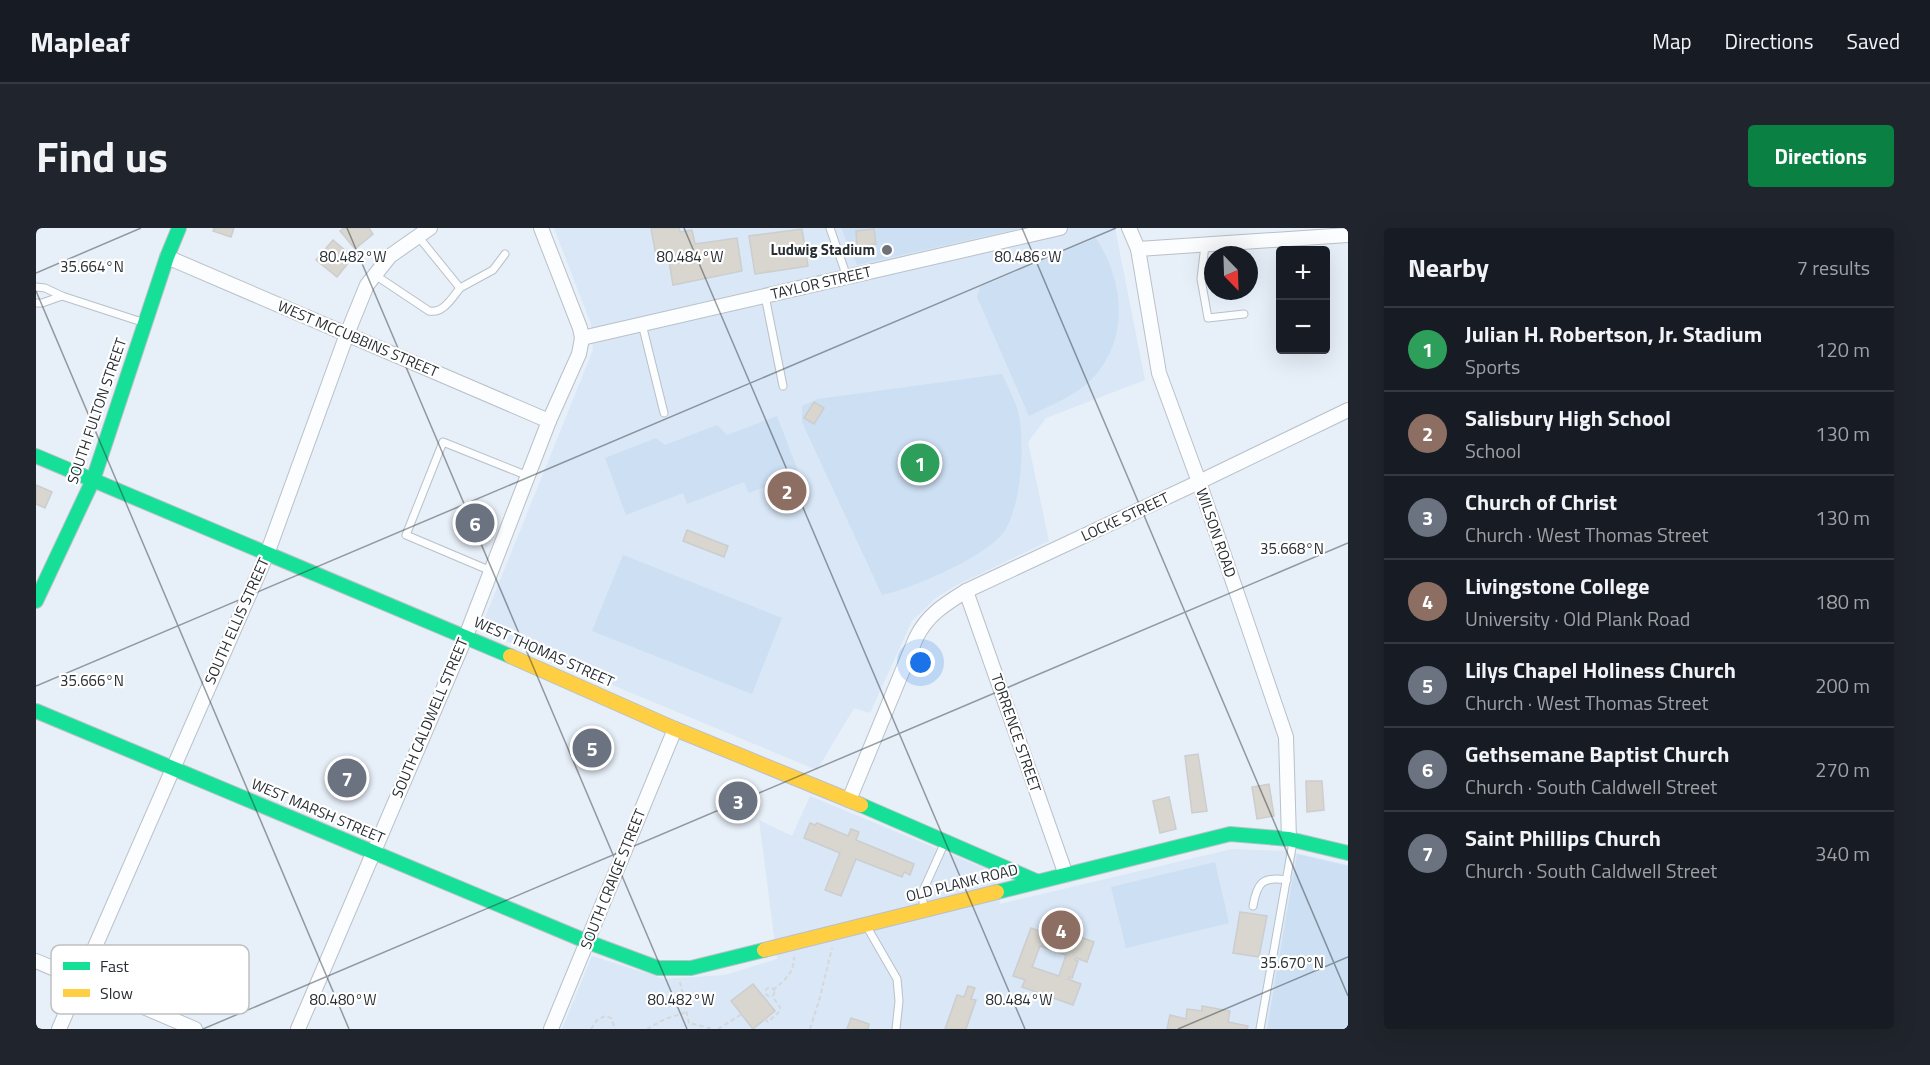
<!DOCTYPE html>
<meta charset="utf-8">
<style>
body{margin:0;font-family:"Titillium Web",sans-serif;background:#20242c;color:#f1f3f6}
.controls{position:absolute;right:18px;top:18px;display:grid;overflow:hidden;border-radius:6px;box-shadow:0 6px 24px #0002}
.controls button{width:54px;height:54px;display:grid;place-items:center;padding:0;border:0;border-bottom:2px solid #363941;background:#171b24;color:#f1f3f6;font:30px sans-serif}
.compass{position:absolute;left:1168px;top:18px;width:54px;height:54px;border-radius:50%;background:#171b24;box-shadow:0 6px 24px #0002;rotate:157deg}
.you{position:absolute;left:885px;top:435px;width:21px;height:21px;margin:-15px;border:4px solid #fff;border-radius:50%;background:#1a73e8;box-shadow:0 0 0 9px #1a73e833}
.badge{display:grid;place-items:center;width:39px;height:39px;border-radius:50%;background:#0b8043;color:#fff;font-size:20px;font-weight:700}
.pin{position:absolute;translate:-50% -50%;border:3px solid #fff;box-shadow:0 2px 6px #0006}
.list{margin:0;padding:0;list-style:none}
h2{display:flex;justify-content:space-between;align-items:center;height:78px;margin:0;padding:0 24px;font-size:26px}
h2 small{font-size:20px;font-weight:400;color:#9ea1a6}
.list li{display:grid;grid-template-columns:39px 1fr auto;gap:18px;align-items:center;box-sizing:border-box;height:84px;padding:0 24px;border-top:2px solid #363941}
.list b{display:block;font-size:22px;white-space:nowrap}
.list p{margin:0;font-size:20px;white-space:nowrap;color:#9ea1a6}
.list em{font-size:20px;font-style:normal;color:#9ea1a6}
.map{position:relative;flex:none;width:1312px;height:801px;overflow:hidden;border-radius:6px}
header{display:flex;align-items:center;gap:36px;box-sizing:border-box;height:84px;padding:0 30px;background:#171b24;border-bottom:2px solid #363941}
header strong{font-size:28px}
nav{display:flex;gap:33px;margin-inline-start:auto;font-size:21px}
.intro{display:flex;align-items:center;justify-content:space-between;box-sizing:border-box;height:144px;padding:0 36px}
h1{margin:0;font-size:42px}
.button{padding:15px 27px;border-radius:6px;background:#0b8043;color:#fff;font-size:21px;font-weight:700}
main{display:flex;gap:36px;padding:0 36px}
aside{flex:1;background:#171b24;border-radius:6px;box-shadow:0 6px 24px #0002}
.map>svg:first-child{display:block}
</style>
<header>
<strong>Mapleaf</strong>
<nav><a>Map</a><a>Directions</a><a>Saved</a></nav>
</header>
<div class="intro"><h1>Find us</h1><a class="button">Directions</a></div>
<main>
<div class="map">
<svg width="1312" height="801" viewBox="0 0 1312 801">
<rect width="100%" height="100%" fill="#e7eff8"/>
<!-- built -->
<g fill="#d9e7f7">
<path d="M518,0H1079L1109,152L1010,190L992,214L1013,313L919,358L901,369L876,393L834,485L818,480L781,542L444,402L557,122L555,96Z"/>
<path d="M774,568L957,644L964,676L1196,621L1250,623L1312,637V801H526L556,728L629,751L689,747L741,731L723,592L756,608Z"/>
</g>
<!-- green -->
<g fill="#cddff3">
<path d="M805,0H986L821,37Z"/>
<path d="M1060,10C1089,55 1094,114 1053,154C1038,168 1011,179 993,188L941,69L944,59Z"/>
<path d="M966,146C971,157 977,168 981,180C990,210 986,279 967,305C949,329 875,361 846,367L766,194V178L782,171Z"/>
<path d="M741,188L763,246L713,265L708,254L651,276L647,265L590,287L569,230L620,210L629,217L681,197L691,207Z"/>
<path d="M587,327L746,390L716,466L556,403Z"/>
<path d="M1261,626L1312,638V801H1231Z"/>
<path d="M1179,634L1193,695L1090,720L1075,659Z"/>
</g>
<!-- building -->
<g fill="#d8d6cf" stroke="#cccdce" stroke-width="1.5" fill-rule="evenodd">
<path d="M178,0H198L195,9L177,3Z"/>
<path d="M308,0H333L337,6L319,21L304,3Z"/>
<path d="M615,0H643L644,4L656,2L659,16L701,10L706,43L637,57L632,27L620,28Z"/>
<path d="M766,1L772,38L719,46L713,8Z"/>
<path d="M838,1L840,16L821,18L820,3Z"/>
<path d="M297,12L317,29L301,49L280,32Z"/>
<path d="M778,174L788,180L778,196L768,190Z"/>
<path d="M0,257L16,264L9,280L0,276Z"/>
<path d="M651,302L692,318L688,329L647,313Z"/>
<path d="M1162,526L1171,583L1156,585L1149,528Z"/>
<path d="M1270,553H1286L1288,582L1271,584Z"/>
<path d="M1233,556L1238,588L1221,591L1216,559Z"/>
<path d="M1133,569L1140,601L1124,605L1117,573Z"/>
<path d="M774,595L779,597L781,595L812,608L815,601L823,604L820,612L878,636L874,647L868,644L866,649L820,631L805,668L789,662L804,625L768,610Z"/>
<path d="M1204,684L1231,688L1223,729L1197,725Z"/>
<path d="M1009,696L1058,714L1051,734L1040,730L1039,732L1042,733L1036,750L1033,749L1032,751L1045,756L1037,777L986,759L989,752L977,748L995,700L1006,704ZM1004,718L1030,727L1023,748L996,739Z"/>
<path d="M717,756L739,783L717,801L695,773Z"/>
<path d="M932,758L939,760L935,771L940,772L930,801H909L921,767L928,769Z"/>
<path d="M1166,778L1194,783L1192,794L1212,798L1211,801H1131L1134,787L1150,791L1151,781L1166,783Z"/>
<path d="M815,790L833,796L832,801H811Z"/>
</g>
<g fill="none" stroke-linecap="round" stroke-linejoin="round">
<defs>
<g id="lane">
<path d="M794,0L811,49"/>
<path d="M1169,17L1165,51L1172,90L1208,86"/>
<path d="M339,47L393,83C407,86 416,70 424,60L381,7"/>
<path d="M0,59L9,60L26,68L109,95"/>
<path d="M424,60L457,42L469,26"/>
<path d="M729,68L747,158"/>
<path d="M0,75H6L26,68"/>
<path d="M606,96L628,185"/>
<path d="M455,343L370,307L407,214L492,248"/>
<path d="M1217,678C1221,655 1226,648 1251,652"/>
<path d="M888,682L886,665L909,614"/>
<path d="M831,699L861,751L863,773L860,801"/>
<path d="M1224,801L1257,614"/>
</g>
<g id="street">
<path d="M1093,0L1102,21L1123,145L1163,254L1250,509L1253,611"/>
<path d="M1102,21L1312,7"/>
<path d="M131,29L513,193"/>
<path d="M546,110L1024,0"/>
<path d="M930,363L1030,647"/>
<path d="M813,572L880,410C891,387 909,376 930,363L1163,254L1312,182"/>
<path d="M0,733L159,801"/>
<path d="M23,801L231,326L311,106L331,57L354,28L394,0"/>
<path d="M262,801L430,408L513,193L543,126L546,110L544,100L505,0"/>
<path d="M515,801L639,501"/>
</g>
<g id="fast">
<path d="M0,228L474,428"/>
<path d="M0,373L57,252L131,29L143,0"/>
<path d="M0,483L552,714L622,740H655L728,722"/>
<path d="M825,577L1000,653"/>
<path d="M961,664L1194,606L1253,611L1312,625"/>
</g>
<g id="slow">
<path d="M474,428L639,501L825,577"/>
<path d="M728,722L961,664"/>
</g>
</defs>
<!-- lane casing -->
<use href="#lane" stroke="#bac0c7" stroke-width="9"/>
<!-- street casing -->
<use href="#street" stroke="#bac0c7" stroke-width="16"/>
<!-- fast casing -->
<use href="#fast" stroke="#bac0c7" stroke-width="16"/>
<!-- slow casing -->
<use href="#slow" stroke="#bac0c7" stroke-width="16"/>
<!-- path -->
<g stroke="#d5d7d9" stroke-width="2" stroke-dasharray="4.5 3" stroke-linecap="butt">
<path d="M644,754L653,795L677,801"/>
<circle cx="734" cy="764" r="4.5"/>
<path d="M737,762C749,752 758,745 758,729"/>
<path d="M729,791L732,794L744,783V779L736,768"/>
<path d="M555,801L561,792L569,788L575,790L579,801"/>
<path d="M611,801L629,791L651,784"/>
<path d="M682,801L706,786"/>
<path d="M774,801L784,769L796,720"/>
</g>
<!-- lane -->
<use href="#lane" stroke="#fbfdfe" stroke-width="7"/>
<!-- street -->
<use href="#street" stroke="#fbfdfe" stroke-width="14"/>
<!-- fast -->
<use href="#fast" stroke="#16e098" stroke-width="14"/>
<!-- slow -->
<use href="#slow" stroke="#ffcf43" stroke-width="14"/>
</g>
<!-- ticks -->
<path fill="none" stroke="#282e33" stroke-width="1.5" stroke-opacity="0.45" d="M311,0L651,801M648,0L989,801M986,0L1312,768M0,45L105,0M0,63L313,801M0,458L1080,0M167,801L1312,315M1142,801L1312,729"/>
<!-- markers -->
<circle fill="#6b7278" stroke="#fff" stroke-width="2" cx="851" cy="22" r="6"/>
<g text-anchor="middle" stroke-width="4.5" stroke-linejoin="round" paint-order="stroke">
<!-- poi labels -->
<g font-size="15" font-weight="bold" fill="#282e33" stroke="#fff" text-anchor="end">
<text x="839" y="27">Ludwig Stadium</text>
</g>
<!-- street labels -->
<g font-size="15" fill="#282e33" stroke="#fff">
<text transform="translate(785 55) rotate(-13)" y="5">TAYLOR STREET</text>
<text transform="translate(322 111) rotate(23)" y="5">WEST MCCUBBINS STREET</text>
<text transform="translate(61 183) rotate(-71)" y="5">SOUTH FULTON STREET</text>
<text transform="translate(1089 289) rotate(-25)" y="5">LOCKE STREET</text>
<text transform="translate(1180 305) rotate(71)" y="5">WILSON ROAD</text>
<text transform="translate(201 393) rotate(-66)" y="5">SOUTH ELLIS STREET</text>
<text transform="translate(508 424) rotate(24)" y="5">WEST THOMAS STREET</text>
<text transform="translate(394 490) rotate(-67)" y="5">SOUTH CALDWELL STREET</text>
<text transform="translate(980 505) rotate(71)" y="5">TORRENCE STREET</text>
<text transform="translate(282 583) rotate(23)" y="5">WEST MARSH STREET</text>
<text transform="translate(577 651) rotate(-68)" y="5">SOUTH CRAIGE STREET</text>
<text transform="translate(926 655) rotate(-14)" y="5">OLD PLANK ROAD</text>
</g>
</g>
<!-- legend -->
<rect x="15" y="717" width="198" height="69" rx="9" fill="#fff" stroke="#bec0c2" stroke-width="1.5"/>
<rect x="27" y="734" width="27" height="8" fill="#16e098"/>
<rect x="27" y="761" width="27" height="8" fill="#ffcf43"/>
<g font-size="16" fill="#282e33">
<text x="64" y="744">Fast</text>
<text x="64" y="771">Slow</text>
</g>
<g font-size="15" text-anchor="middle" fill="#282e33" stroke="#fff" stroke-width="4.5" stroke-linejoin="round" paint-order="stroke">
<text x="317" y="34">80.482°W</text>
<text x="654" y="34">80.484°W</text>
<text x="992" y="34">80.486°W</text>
<text x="56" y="44">35.664°N</text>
<text x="1256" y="326">35.668°N</text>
<text x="56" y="458">35.666°N</text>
<text x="1256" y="740">35.670°N</text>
<text x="307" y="777">80.480°W</text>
<text x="645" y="777">80.482°W</text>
<text x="983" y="777">80.484°W</text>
</g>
</svg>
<div class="controls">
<button>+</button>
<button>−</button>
</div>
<svg class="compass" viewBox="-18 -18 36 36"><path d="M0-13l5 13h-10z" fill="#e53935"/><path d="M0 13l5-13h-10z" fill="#9ea1a6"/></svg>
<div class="you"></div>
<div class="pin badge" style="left:884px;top:235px;background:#2e9e5b">1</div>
<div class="pin badge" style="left:751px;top:263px;background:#8d6e63">2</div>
<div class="pin badge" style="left:702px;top:573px;background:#6b7280">3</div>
<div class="pin badge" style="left:1025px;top:702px;background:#8d6e63">4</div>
<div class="pin badge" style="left:556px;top:520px;background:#6b7280">5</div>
<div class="pin badge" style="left:439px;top:295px;background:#6b7280">6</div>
<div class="pin badge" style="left:311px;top:550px;background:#6b7280">7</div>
</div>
<aside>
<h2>Nearby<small>7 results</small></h2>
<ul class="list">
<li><span class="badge" style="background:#2e9e5b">1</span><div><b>Julian H. Robertson, Jr. Stadium</b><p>Sports</p></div><em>120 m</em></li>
<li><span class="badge" style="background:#8d6e63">2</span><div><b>Salisbury High School</b><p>School</p></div><em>130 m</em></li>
<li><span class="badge" style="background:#6b7280">3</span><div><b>Church of Christ</b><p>Church · West Thomas Street</p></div><em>130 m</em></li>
<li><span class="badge" style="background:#8d6e63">4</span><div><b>Livingstone College</b><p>University · Old Plank Road</p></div><em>180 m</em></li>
<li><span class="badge" style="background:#6b7280">5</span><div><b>Lilys Chapel Holiness Church</b><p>Church · West Thomas Street</p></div><em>200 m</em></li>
<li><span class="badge" style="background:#6b7280">6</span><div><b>Gethsemane Baptist Church</b><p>Church · South Caldwell Street</p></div><em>270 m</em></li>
<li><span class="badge" style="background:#6b7280">7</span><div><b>Saint Phillips Church</b><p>Church · South Caldwell Street</p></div><em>340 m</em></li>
</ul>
</aside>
</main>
